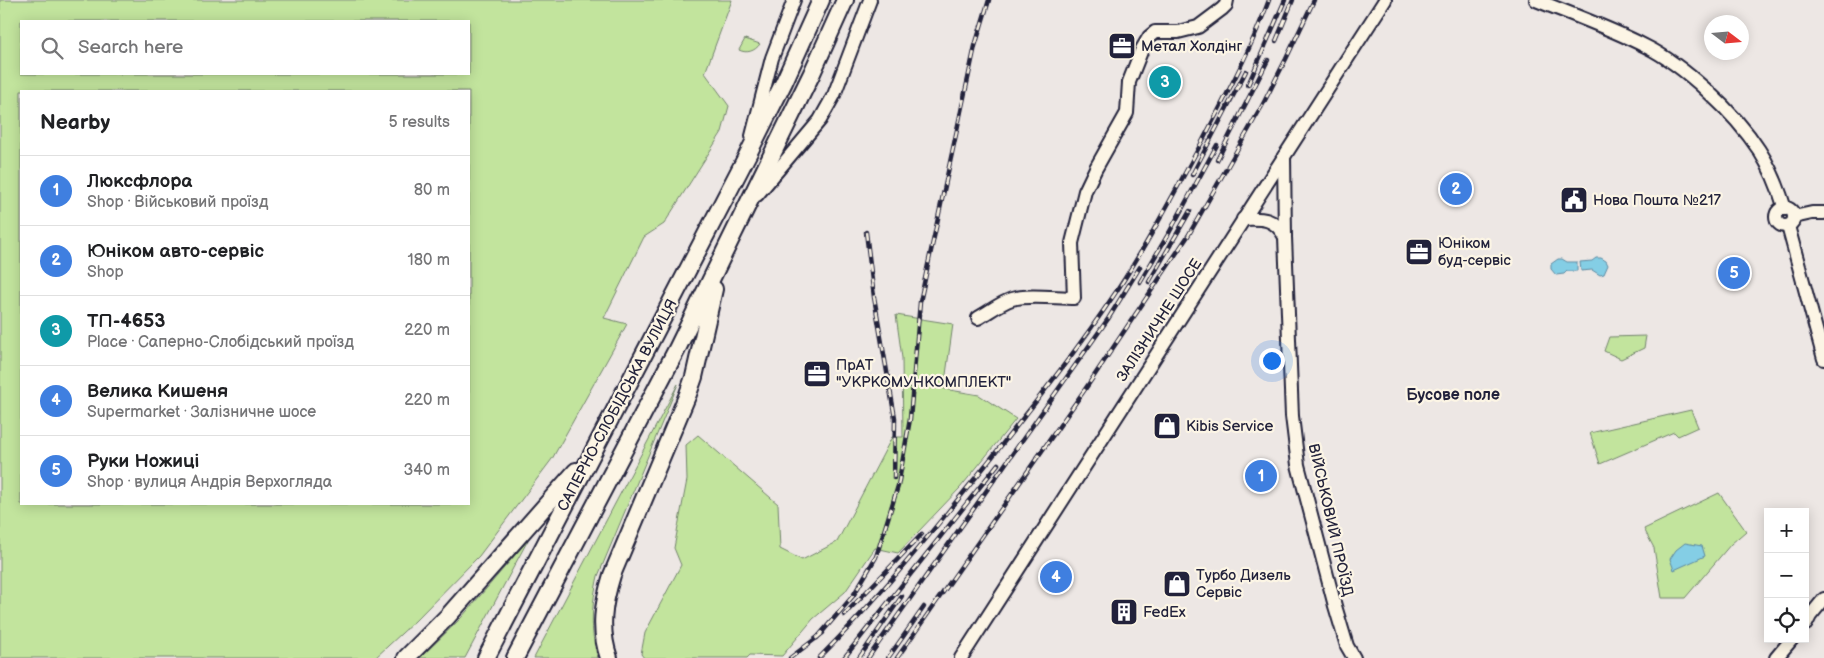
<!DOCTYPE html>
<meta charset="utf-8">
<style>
body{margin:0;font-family:"Balsamiq Sans",sans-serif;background:#f2f2f2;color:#202124}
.controls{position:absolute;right:15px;bottom:15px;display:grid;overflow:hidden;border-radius:0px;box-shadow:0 2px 12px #0003}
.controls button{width:45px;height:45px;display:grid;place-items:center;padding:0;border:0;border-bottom:1px solid #e0e0e0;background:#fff;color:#202124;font:25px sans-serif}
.compass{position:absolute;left:1704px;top:15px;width:45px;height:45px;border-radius:50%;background:#fff;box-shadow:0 2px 12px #0003;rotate:106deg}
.you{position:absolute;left:1271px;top:360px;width:18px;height:18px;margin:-12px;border:4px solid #fff;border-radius:50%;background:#1a73e8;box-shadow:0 0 0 8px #1a73e833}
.badge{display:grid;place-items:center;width:32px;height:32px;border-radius:50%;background:#d93025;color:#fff;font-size:16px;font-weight:700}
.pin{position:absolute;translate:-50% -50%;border:2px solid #fff;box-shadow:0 1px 5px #0006}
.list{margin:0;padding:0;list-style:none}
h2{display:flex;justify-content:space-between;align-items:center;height:65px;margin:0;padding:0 20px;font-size:21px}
h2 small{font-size:16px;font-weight:400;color:#757577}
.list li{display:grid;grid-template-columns:32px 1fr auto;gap:15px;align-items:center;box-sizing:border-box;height:70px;padding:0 20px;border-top:1px solid #e0e0e0}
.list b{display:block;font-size:19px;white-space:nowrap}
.list p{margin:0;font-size:16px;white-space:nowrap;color:#757577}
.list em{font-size:16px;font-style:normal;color:#757577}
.icon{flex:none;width:28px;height:28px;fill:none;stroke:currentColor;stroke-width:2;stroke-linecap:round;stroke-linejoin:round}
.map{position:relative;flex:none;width:1824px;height:658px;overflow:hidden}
.search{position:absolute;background:#fff;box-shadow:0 2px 12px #0003;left:20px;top:20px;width:450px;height:55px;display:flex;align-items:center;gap:12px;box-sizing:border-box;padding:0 18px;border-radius:0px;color:#757577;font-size:19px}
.panel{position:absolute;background:#fff;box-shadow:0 2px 12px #0003;left:20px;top:90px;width:450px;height:415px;border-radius:0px}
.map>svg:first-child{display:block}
</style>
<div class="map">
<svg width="1824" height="658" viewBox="0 0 1824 658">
<rect width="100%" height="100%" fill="#ede7e4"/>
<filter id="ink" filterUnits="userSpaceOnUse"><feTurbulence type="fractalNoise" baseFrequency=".02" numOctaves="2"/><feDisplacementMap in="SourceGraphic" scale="10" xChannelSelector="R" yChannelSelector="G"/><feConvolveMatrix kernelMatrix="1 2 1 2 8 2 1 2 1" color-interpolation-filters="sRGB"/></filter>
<g filter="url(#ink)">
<!-- green -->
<g fill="#c2e49d" stroke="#72836c" fill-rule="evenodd">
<path d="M0,0H732L705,73L729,106L722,132L664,224L644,237L604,318L627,324L552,459L479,556L415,621L375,658H0ZM469,21V74H21V21ZM21,91H469V504H21Z"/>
<path d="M745,39L760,44C755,51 747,54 739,50Z"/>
<path d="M896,315L953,324L944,389L979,395L1016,419L960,488L898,553L875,548L845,592L813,619L782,656L750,655L747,658H644L641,654L645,633L681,565L674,548L687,480L686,445L698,435L778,504L780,549L802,560L837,542L892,437H903L902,358Z"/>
<path d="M1646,336L1644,348L1621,359L1604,351L1609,337Z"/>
<path d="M678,384L598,576C592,603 589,631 598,658H534Z"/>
<path d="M1691,410L1698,427L1678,436L1674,432L1600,464L1590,433Z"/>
<path d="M1719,493L1746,531L1731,544L1685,598H1662L1654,548L1644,529Z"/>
<path d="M528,540L465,658H420L461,618Z"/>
</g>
<!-- water -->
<g fill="#84cee5" stroke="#5d89a1">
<path d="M1596,258H1601L1606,261L1608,265L1604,274L1600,275L1592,270L1581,271L1580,262L1592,261Z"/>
<path d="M1558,259H1562L1567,262H1577V271H1567L1564,274L1556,275L1551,269V264Z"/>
<path d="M1685,543L1702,546L1705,556L1674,570L1670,559L1676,550Z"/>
</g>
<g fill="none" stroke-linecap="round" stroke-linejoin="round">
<defs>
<g id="minor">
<path d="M1536,0C1573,15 1610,28 1645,46C1684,65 1735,113 1759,150C1770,167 1779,189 1785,209"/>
<path d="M752,136L772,58L794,0"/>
<path d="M1284,156L1285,237L1292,416L1298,465L1335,606L1347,646L1354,658"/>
<path d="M757,195L820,120L834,95L870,0"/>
<circle cx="1785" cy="217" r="9"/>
<path d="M1794,217L1812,213H1824"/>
<path d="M1243,219C1263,218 1275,218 1285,237"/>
<path d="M1788,226L1824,359"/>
<path d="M978,318C989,312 1000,303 1012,299C1028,294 1056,298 1074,298L1072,243L1085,191L1096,168L1127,113L1129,82L1142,49L1149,37L1155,32H1178L1198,27L1222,9L1226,5L1227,0"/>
<path d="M1806,624L1810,616L1824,599"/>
<path d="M961,658L1385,0"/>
<path d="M1776,658L1792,639"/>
</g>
<g id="major">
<path d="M406,658L448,616L576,471"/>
<path d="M486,658L749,152L784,82L821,0"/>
<path d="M515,658L677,349L812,73L845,0"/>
<path d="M609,658C599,629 603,604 612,575L688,394L694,377L714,289"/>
</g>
</defs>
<!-- minor casing -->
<use href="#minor" stroke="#22223b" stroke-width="16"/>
<!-- major casing -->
<use href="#major" stroke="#22223b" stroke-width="20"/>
<!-- minor -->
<use href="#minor" stroke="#fcf5e5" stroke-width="12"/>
<!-- major -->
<use href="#major" stroke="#fcf5e5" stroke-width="16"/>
<defs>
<g id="rail">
<path d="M1276,41L1293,0"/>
<path d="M1248,85L1285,0"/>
<path d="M1217,160L1268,60"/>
<path d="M1192,175L1246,71"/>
<path d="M866,232L874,297L895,418L894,478"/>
<path d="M1140,282L1169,233L1217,145"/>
<path d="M1149,282L1190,211"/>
<path d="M844,615L922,534"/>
<path d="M817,638L853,596L876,557L898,486L910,419L920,302L975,46L989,0"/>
<path d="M790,658L823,633"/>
<path d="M819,658C879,598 932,532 985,466C1031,408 1077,351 1118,289C1149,242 1175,191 1202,142C1226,96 1251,49 1269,0"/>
<path d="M844,658L998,464"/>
<path d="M859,658L902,596"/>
<path d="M868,658L1108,319L1140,267"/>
<path d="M888,658L924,607"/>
<path d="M897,658L1088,385L1188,236L1262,106L1286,59L1314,0"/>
</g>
</defs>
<!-- rail casing -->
<use href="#rail" stroke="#22223b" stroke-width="4.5"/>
<!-- rail -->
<use href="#rail" stroke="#fcf5e5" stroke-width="2.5" stroke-dasharray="8" stroke-linecap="butt"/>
</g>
</g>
<!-- icons -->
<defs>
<symbol id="office-square" viewBox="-11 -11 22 22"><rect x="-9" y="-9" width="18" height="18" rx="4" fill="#22223b" stroke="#fcf5e5"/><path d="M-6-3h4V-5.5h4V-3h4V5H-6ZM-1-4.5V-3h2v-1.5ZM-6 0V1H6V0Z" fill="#fff"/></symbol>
<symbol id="civic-square" viewBox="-11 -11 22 22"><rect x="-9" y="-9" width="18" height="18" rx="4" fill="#22223b" stroke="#fcf5e5"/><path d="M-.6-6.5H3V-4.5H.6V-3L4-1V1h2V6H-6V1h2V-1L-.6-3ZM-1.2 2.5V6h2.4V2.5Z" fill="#fff"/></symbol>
<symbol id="shop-square" viewBox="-11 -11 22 22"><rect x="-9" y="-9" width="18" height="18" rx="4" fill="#22223b" stroke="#fcf5e5"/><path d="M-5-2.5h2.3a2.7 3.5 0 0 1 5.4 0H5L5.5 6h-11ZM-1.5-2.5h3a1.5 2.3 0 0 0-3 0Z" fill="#fff"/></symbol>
<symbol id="building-square" viewBox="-11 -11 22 22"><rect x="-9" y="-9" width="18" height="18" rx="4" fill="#22223b" stroke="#fcf5e5"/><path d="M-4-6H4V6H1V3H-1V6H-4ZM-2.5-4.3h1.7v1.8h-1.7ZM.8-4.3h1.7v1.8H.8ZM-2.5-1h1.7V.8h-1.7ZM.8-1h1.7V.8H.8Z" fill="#fff"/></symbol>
</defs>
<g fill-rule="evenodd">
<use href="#office-square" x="1106" y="30" width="32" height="32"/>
<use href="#civic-square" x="1558" y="184" width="32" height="32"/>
<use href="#office-square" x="1403" y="236" width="32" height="32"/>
<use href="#office-square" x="801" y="358" width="32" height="32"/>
<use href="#shop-square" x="1151" y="410" width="32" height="32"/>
<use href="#shop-square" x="1161" y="568" width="32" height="32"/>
<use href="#building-square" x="1108" y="596" width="32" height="32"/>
</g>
<g text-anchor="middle" stroke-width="4.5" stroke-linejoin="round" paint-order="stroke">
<!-- poi labels -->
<g font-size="15" fill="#22223b" stroke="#fcf5e5" text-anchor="start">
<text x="1141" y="51">Метал Холдінг</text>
<text x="1593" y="205">Нова Пошта №217</text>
<text x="1438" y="248">Юніком<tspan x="1438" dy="17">буд-сервіс</tspan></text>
<text x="836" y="370">ПрАТ<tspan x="836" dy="17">"УКРКОМУНКОМПЛЕКТ"</tspan></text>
<text x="1186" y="431">Kibis Service</text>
<text x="1196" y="580">Турбо Дизель<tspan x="1196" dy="17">Сервіс</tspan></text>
<text x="1143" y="617">FedEx</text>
</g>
<!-- street labels -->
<g font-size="15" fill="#22223b" stroke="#fcf5e5">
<text transform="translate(1159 320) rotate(-57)" y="5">ЗАЛІЗНИЧНЕ ШОСЕ</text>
<text transform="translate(617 405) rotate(-62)" y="5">САПЕРНО-СЛОБІДСЬКА ВУЛИЦЯ</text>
<text transform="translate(1331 520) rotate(77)" y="5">ВІЙСЬКОВИЙ ПРОЇЗД</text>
</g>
<!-- neighbourhood labels -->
<g font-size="16" font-weight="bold" fill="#22223b" stroke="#fcf5e5">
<text x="1453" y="400">Бусове поле</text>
</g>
</g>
</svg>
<div class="controls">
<button>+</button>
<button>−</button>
<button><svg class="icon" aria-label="locate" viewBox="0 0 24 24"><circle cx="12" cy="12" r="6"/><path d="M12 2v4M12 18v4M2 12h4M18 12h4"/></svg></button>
</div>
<svg class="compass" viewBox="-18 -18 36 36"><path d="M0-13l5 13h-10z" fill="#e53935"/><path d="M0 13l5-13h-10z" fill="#757577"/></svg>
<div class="you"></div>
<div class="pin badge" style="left:1261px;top:476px;background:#3f7fe0">1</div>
<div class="pin badge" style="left:1456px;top:189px;background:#3f7fe0">2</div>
<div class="pin badge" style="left:1165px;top:82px;background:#0f9aa8">3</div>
<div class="pin badge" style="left:1056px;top:577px;background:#3f7fe0">4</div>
<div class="pin badge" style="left:1734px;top:273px;background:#3f7fe0">5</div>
<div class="search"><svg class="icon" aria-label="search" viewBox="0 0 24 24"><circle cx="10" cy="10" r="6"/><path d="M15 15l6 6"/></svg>Search here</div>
<section class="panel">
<h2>Nearby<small>5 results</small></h2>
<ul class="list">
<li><span class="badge" style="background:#3f7fe0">1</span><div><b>Люксфлора</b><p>Shop · Військовий проїзд</p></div><em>80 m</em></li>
<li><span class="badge" style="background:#3f7fe0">2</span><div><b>Юніком авто-сервіс</b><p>Shop</p></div><em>180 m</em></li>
<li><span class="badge" style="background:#0f9aa8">3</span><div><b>ТП-4653</b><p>Place · Саперно-Слобідський проїзд</p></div><em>220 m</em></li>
<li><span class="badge" style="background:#3f7fe0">4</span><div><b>Велика Кишеня</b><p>Supermarket · Залізничне шосе</p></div><em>220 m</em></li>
<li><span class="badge" style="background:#3f7fe0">5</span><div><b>Руки Ножиці</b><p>Shop · вулиця Андрія Верхогляда</p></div><em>340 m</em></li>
</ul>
</section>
</div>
